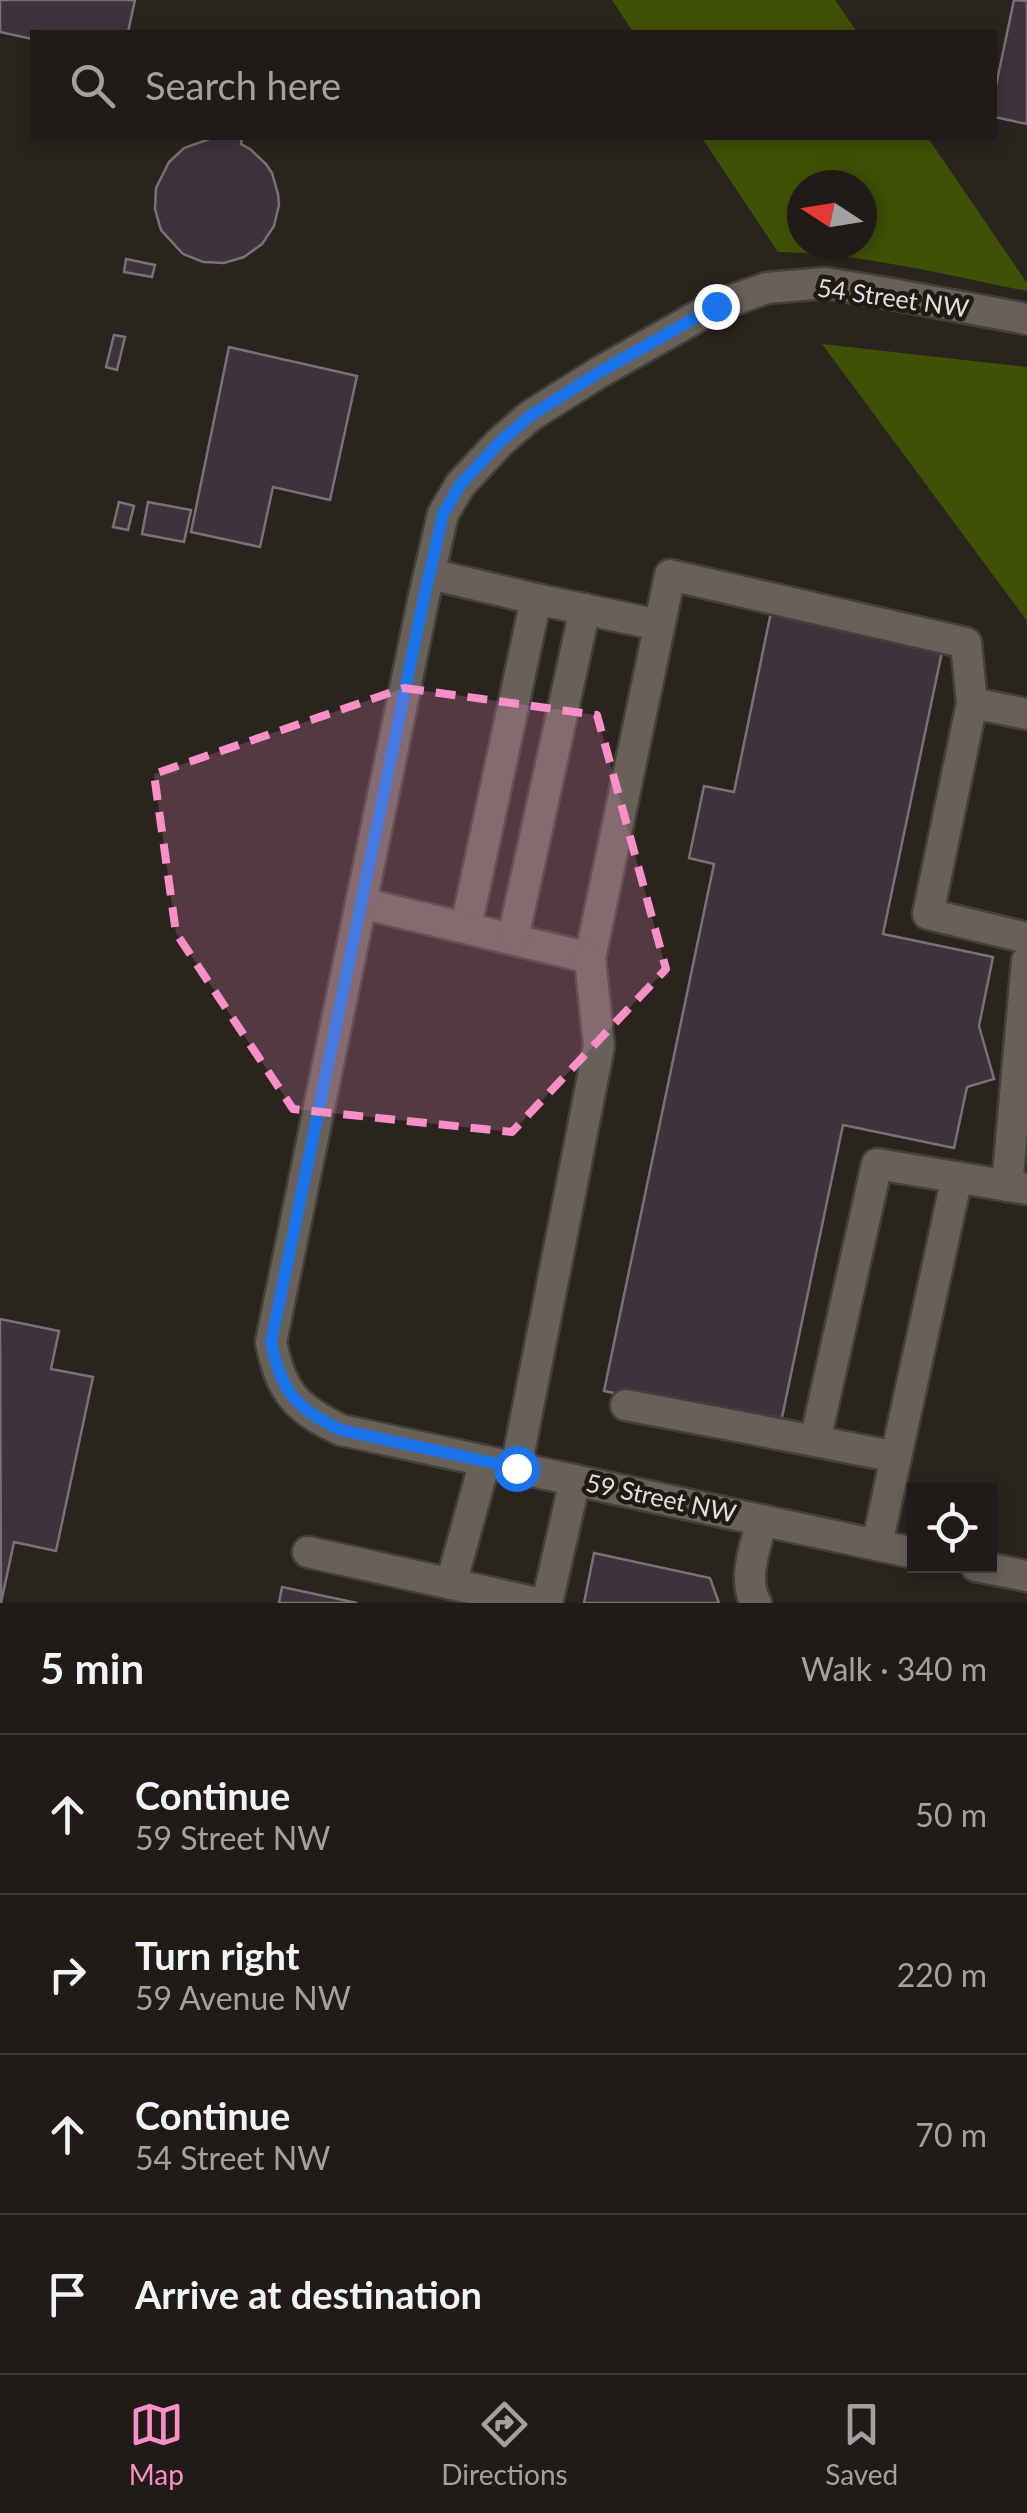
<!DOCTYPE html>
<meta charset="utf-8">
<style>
body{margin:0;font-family:Lato,sans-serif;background:#2d2823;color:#f1f3f6}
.controls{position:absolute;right:30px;bottom:30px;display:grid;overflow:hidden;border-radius:0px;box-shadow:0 5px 15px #0003}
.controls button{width:90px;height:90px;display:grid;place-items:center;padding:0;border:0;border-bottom:2px solid #3d3935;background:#201b16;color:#f1f3f6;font:50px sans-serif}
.compass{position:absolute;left:787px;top:170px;width:90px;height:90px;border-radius:50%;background:#201b16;box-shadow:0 5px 15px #0003;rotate:282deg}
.stop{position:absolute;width:30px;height:30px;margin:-22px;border:8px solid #1a73e8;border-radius:50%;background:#fff}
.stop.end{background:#1a73e8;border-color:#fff;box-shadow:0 2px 10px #0008}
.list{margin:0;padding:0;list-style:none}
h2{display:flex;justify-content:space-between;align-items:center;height:130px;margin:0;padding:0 40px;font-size:42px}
h2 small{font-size:32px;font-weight:400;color:#a2a1a1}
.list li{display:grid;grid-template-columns:65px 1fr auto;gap:30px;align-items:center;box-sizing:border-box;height:160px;padding:0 40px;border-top:2px solid #3d3935}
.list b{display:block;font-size:38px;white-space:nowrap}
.list p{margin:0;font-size:32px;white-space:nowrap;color:#a2a1a1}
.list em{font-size:32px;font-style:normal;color:#a2a1a1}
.icon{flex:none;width:55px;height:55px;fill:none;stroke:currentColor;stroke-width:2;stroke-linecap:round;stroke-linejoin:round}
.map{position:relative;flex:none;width:1027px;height:1603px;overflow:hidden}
.search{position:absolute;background:#201b16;box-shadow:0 5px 15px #0003;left:30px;right:30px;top:30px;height:110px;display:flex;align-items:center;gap:25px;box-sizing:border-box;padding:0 35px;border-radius:0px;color:#a2a1a1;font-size:38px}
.sheet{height:770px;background:#201b16}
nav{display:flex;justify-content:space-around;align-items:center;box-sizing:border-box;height:140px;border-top:2px solid #3d3935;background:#201b16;font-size:28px;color:#a2a1a1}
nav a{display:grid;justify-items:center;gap:5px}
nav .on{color:#fa8fc7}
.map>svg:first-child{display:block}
</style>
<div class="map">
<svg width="1027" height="1603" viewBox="0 0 1027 1603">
<rect width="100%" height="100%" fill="#2a241e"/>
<!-- green -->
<g fill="#3f5105" fill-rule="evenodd">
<path d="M612,0H835L857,32H633Z"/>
<path d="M702,138H928L1027,283V291C945,275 861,253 778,252ZM862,185V245H802V185Z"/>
<path d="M822,344L1027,367V621Z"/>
</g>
<!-- building -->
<g fill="#3c343a" stroke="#7a7177" stroke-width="2.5">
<path d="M0,0H135L128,32H32V39L0,32Z"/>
<path d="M1014,0L1027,1V124L994,117V95Z"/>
<path d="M212,138H242L241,144L250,149L266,164L272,173L278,194L279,205L274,226L262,244L244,257L224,263L203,262L183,254L161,230L155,209L156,188L169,162L184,148Z"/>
<path d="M126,259L155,265L152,277L124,272Z"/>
<path d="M114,335L125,337L117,370L106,367Z"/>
<path d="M229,347L357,376L330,500L273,487L260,547L191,532Z"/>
<path d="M119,502L134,506L128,530L113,527Z"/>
<path d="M148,502L191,510L184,542L142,534Z"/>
<path d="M771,612L943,647L883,934L993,957L979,1026L994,1079L967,1087L954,1148L843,1125L780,1427L604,1391L714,864L689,858L704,786L734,792Z"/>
<path d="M0,1319L59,1331L51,1369L93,1377L56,1551L14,1542L1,1603Z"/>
<path d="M594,1553L710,1578L719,1603H584Z"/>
<path d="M282,1587L357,1603H279Z"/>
</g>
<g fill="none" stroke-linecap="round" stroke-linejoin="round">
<defs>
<g id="minor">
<path d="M430,574L536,599L466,927"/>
<path d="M536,599L659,625"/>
<path d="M1027,714L972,703L928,914L1027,938"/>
<path d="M361,903L590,958L670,575L966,643L972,703"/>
<path d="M513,938L585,609"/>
<path d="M957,1177L896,1457L815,1441L877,1164L1027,1189"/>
<path d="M1007,1186L1027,961"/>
<path d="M626,1405L815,1441"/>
<path d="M516,1468L599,1046L590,958"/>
<path d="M877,1545L896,1457"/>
<path d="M308,1552L537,1603"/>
<path d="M914,1553L341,1430C295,1408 281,1392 271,1342L423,601L443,514L460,485L500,442L530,416L598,373L716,306L767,288L825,283L886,293L1027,319"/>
<path d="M976,1566L1027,1576"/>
<path d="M451,1584L485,1461"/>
<path d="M547,1603L575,1480"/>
<path d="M756,1603C742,1579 756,1545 762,1520"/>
</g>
</defs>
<!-- minor casing -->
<use href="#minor" stroke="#443f3a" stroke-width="35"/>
<!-- minor -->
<use href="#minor" stroke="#68615a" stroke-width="30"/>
</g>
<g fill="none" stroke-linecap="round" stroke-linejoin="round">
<!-- route -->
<path stroke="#1a73e8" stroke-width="12" d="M516,1468L341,1430C296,1409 281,1391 271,1342L423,602L443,514L460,485L500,442L530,416L598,373L716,306"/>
</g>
<!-- marked area -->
<path fill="#fa8fc7" fill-opacity="0.2" stroke="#fa8fc7" stroke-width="8" stroke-dasharray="20 12" stroke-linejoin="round" d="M404,688L597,715L666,969L512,1132L293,1109L176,933L154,774Z"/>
<g text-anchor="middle" stroke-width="9" stroke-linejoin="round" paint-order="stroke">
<!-- street labels -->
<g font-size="25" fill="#e2deda" stroke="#201a14">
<text transform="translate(893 298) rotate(8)" y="9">54 Street NW</text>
<text transform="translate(661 1498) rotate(12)" y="9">59 Street NW</text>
</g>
</g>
</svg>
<div class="controls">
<button><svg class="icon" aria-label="locate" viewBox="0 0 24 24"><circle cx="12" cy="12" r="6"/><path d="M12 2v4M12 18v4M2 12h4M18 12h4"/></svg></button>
</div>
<svg class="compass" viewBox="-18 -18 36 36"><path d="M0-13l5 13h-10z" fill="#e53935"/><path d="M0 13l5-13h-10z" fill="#a2a1a1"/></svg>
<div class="stop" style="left:516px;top:1468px"></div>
<div class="stop end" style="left:716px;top:306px"></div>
<div class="search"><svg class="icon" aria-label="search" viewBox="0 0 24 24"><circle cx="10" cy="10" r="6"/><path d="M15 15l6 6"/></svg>Search here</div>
</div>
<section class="sheet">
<h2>5 min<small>Walk · 340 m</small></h2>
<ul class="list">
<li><svg class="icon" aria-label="ahead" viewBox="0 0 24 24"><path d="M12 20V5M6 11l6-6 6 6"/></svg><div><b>Continue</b><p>59 Street NW</p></div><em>50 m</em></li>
<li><svg class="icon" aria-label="right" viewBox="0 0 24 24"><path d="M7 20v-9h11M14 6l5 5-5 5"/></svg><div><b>Turn right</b><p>59 Avenue NW</p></div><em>220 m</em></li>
<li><svg class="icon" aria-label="ahead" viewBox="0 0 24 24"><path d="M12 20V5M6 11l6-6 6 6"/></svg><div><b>Continue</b><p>54 Street NW</p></div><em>70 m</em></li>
<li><svg class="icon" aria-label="arrive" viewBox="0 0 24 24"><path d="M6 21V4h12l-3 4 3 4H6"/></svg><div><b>Arrive at destination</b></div></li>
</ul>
</section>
<nav>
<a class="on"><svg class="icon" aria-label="map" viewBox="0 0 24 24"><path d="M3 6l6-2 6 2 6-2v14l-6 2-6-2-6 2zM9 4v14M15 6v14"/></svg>Map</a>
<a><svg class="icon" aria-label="directions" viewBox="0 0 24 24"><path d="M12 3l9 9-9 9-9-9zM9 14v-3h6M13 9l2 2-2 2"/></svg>Directions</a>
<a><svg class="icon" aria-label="saved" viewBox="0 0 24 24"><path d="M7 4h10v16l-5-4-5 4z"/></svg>Saved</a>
</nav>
